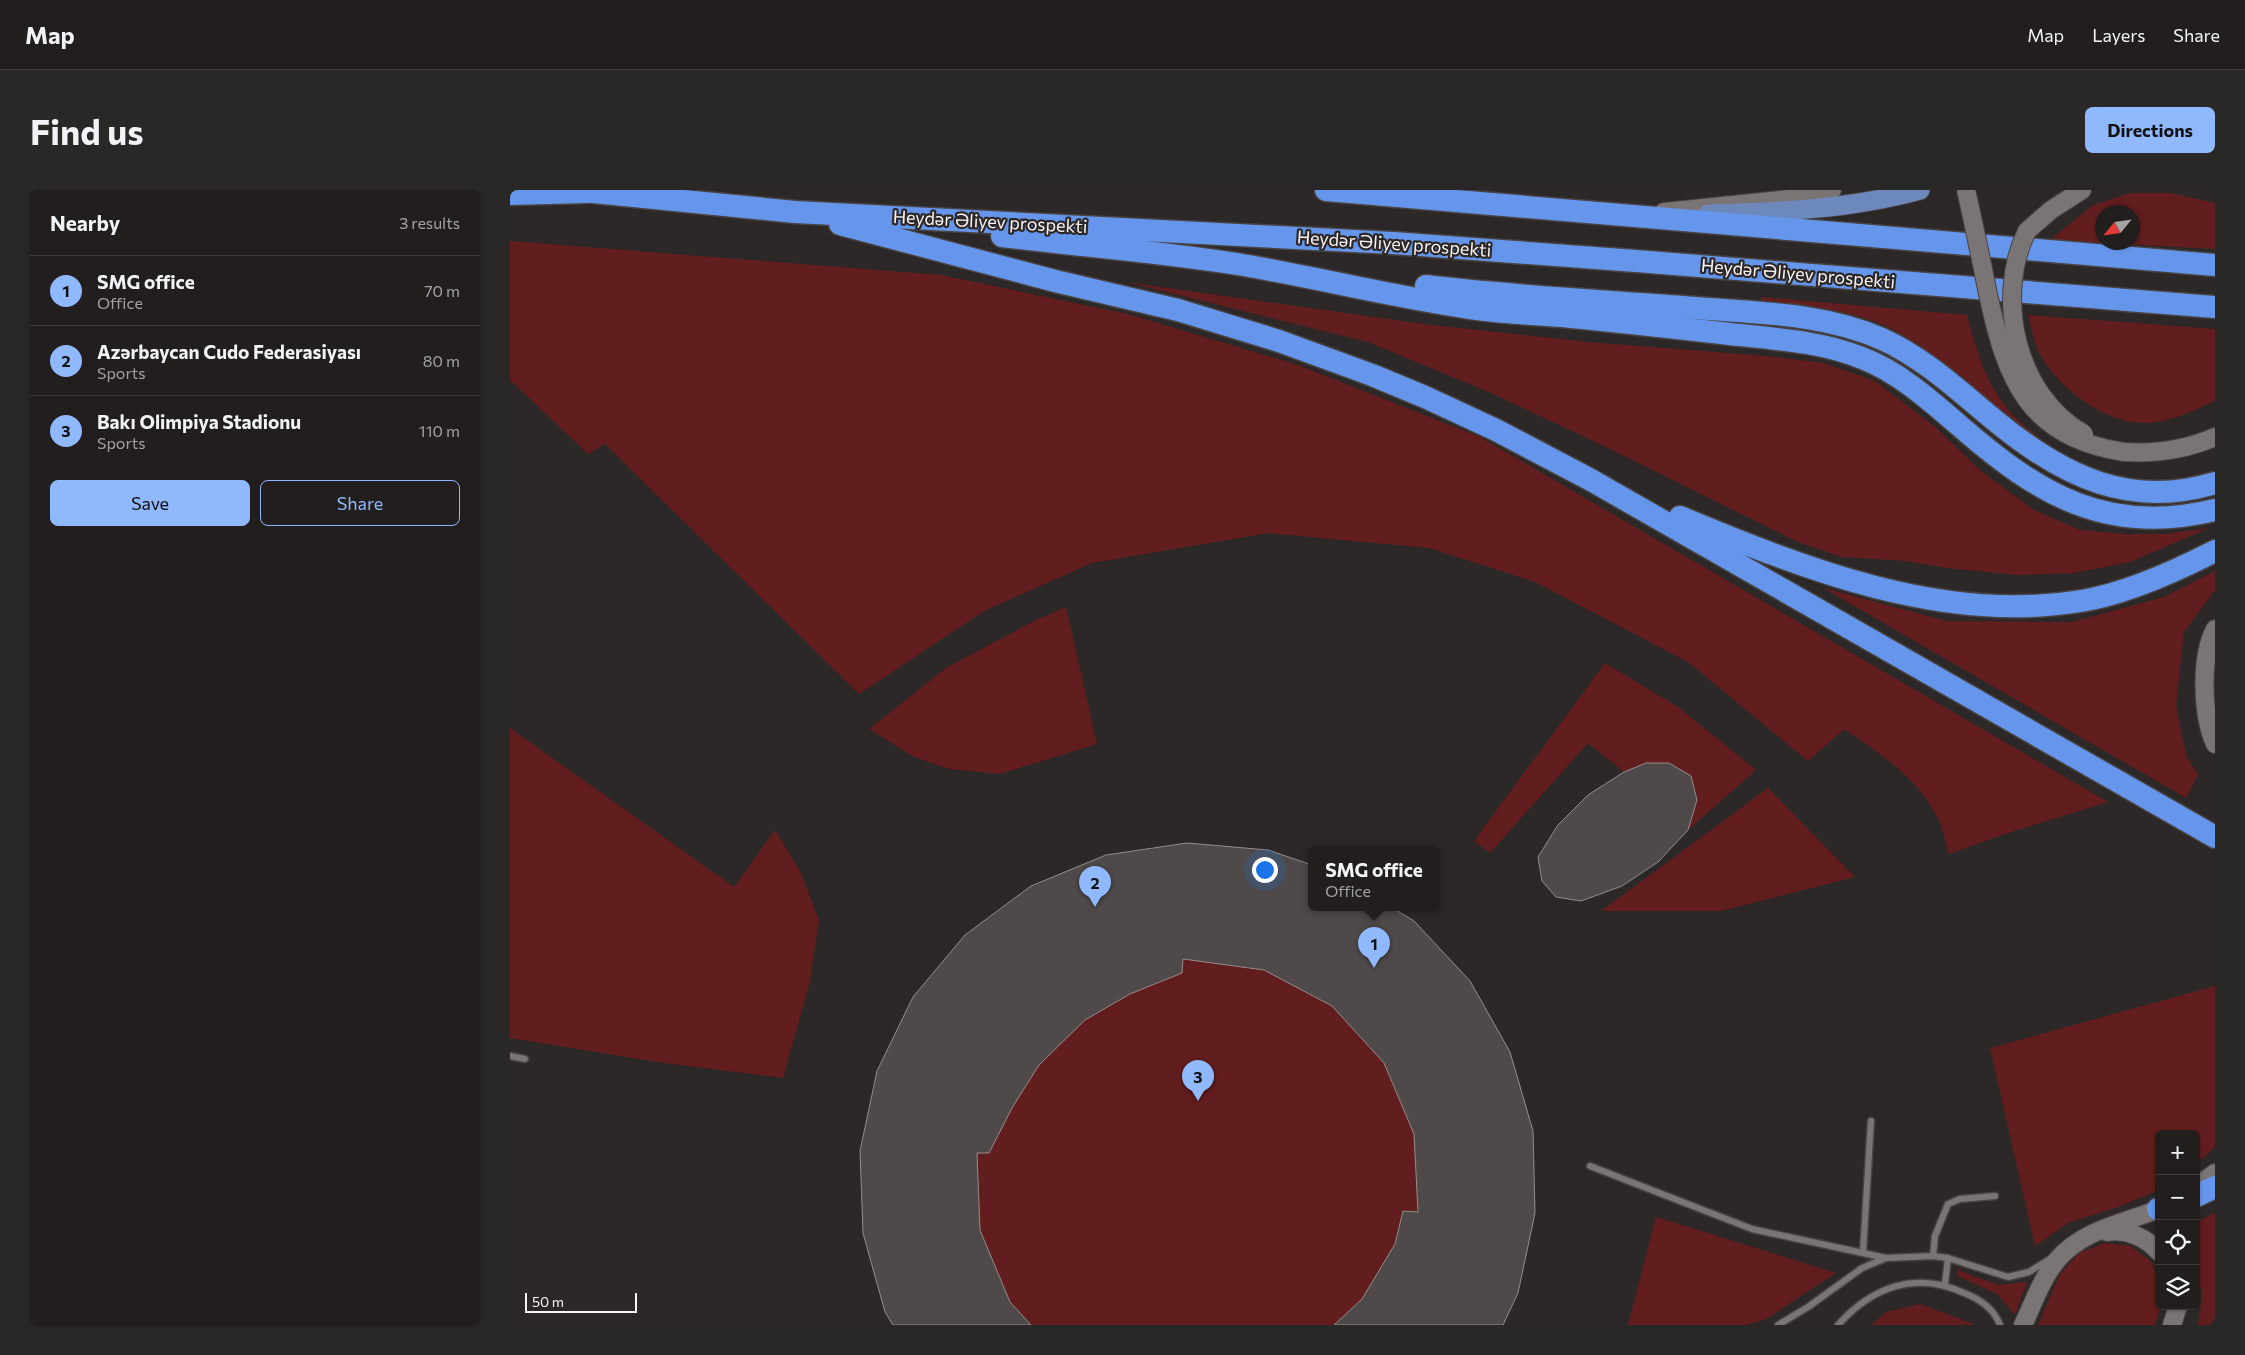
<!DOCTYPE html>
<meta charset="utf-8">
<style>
body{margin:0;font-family:Commissioner,sans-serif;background:#2a2727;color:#f1f3f6}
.controls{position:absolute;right:15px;bottom:15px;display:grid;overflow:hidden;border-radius:8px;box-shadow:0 1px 4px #0004}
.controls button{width:45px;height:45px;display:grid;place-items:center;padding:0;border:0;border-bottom:1px solid #3f3c3c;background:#221e1e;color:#f1f3f6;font:25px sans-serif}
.compass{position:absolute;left:1585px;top:15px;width:45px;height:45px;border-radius:50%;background:#221e1e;box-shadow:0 1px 4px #0004;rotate:241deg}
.scale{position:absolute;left:15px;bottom:12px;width:112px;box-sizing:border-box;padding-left:5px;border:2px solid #f7f4f3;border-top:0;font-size:14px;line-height:18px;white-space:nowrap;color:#f7f4f3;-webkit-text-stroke:4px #2d2828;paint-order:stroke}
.you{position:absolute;left:754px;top:679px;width:18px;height:18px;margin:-12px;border:4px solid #fff;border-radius:50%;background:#1a73e8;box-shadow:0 0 0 8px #1a73e833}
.badge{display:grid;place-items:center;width:32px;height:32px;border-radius:50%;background:#90b8fd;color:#111;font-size:16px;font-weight:700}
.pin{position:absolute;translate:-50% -41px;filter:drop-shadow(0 1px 2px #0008)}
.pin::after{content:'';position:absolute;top:26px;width:18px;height:15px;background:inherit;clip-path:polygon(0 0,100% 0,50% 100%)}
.popup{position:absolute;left:798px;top:656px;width:132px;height:65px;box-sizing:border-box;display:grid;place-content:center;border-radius:8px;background:#221e1e;filter:drop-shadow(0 1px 4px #0005);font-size:16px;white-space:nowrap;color:#a2a2a4}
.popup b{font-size:19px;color:#f1f3f6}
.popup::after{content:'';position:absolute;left:50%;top:100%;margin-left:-10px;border:10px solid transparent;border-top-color:#221e1e}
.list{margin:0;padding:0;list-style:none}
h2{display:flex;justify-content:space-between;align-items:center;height:65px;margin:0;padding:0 20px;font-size:21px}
h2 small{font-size:16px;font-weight:400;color:#a2a2a4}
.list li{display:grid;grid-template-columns:32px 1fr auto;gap:15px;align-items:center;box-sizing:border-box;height:70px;padding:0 20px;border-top:1px solid #3f3c3c}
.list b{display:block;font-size:19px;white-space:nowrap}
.list p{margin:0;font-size:16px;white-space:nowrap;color:#a2a2a4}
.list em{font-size:16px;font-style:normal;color:#a2a2a4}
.actions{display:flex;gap:10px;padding:15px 20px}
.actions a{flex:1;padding:11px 0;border:1px solid #90b8fd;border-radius:8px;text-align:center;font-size:18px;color:#90b8fd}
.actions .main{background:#90b8fd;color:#111}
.icon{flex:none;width:28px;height:28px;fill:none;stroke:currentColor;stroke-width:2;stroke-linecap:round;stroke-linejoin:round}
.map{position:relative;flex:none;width:1705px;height:1135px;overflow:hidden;border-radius:8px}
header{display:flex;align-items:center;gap:30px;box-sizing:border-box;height:70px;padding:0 25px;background:#221e1e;border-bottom:1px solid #3f3c3c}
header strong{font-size:24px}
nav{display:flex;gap:28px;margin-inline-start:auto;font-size:18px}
.intro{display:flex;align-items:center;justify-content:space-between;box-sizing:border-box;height:120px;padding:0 30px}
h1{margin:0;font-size:35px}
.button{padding:12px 22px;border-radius:8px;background:#90b8fd;color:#111;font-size:18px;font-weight:700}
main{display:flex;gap:30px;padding:0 30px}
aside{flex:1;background:#221e1e;border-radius:8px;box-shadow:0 1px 4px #0004}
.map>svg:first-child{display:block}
</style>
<header>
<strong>Map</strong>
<nav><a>Map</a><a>Layers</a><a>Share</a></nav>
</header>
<div class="intro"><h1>Find us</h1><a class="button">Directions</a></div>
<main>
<aside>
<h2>Nearby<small>3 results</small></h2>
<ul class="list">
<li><span class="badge">1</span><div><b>SMG office</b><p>Office</p></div><em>70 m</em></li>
<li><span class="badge">2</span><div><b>Azərbaycan Cudo Federasiyası</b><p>Sports</p></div><em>80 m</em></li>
<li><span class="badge">3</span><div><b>Bakı Olimpiya Stadionu</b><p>Sports</p></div><em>110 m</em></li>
</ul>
<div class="actions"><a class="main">Save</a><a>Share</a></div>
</aside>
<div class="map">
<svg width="1705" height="1135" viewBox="0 0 1705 1135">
<rect width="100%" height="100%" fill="#2d2828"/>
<!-- green -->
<g fill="#621d1e" fill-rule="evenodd">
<path d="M1620,3H1660L1705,13V59L1540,50L1583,15ZM1592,22H1622V52H1592Z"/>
<path d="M0,51L431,85L618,124L788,175L970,247L1598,612L1495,644L1439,664C1435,650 1432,635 1425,623C1405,586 1368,562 1334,539L1298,571L1178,472L1025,392L919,358L758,343L582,373L474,421L349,504L95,254L78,264L0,190Z"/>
<path d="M616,92L913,134L1078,152L1255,166L1314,173L1365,191L1423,235L1471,281L1524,320L1570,340L1615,344H1656L1699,338L1620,372L1564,383L1507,385L1437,378L1395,371L1332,367L1288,352L1098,258L981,203L858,152Z"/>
<path d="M1251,107L1457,125C1466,160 1476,195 1501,223C1514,237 1531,248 1546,261C1527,248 1507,236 1489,222C1448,191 1413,148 1363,131C1327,118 1288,115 1251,111Z"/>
<path d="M1518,125L1705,139V211C1683,221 1656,234 1632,233C1591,232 1540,192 1526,155C1522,145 1521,135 1518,125Z"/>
<path d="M1705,381V400L1674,442L1666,515L1676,566L1688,585L1676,608L1313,398L1437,431L1562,432L1654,407Z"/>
<path d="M556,417L587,554L490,584L439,579L404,567L359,539L436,478L524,431Z"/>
<path d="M1095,473L1168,517L1246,580L1178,640L1187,610L1181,586C1152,570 1145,569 1114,582L1078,553L980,663L964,651Z"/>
<path d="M0,538L224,697L265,640L290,681L309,730L299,795L273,888L154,873L0,848Z"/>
<path d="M1258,598L1345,687L1211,721H1091Z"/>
<path d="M677,653L758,660L802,717H881L904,731L960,791L1000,862L1023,941L1025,1023L1008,1103L993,1135H383L375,1122L353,1043L350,961L403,807L455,745L521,696L596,665Z"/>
<path d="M1705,796V957L1686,974V944H1649V1000L1608,1017L1558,1033L1525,1056L1480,858Z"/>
<path d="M1705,1023V1127L1701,1135H1688L1692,1103L1686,1084V1032Z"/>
<path d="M1146,1027L1326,1083L1256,1129L1237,1135H1118Z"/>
<path d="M1595,1053L1620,1056L1641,1071L1649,1090V1116H1651L1645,1135H1528L1550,1084L1569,1063Z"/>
<path d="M1448,1080L1488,1095L1517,1092L1505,1125L1487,1104L1447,1086Z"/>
<path d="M1410,1114L1464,1134L1463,1135H1361L1376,1122Z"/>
</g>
<!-- building -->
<g fill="#4f4a49" stroke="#938d8c">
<path d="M1136,573H1159L1181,586L1187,610L1178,640L1148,672L1112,696L1071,711L1046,707L1032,691L1028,667L1048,635L1078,605L1114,582Z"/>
<path d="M677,653L758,660L802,675V717H881L904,731L960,791L1000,862L1023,941L1025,1023L1008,1103L993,1135H824L852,1109L885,1054L893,1021L908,1022L904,944L874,873L822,816L754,780L673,769L672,783L620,804L575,830L529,875L502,918L479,963H467L470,1040L500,1112L521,1135H383L375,1122L353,1043L350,961L367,881L403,807L455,745L521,696L596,665Z"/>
</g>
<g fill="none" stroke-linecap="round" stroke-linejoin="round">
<defs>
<g id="service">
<path d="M0,866L15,869"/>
<path d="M1080,976L1242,1039L1376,1068"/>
<path d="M1353,1062L1361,931"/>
<path d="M1423,1066L1425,1046L1438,1014L1450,1009L1485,1006"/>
<path d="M1435,1094L1438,1068"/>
<path d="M1268,1135L1298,1117L1352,1078L1376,1068L1423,1066L1438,1068L1498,1087L1519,1082L1540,1069"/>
<path d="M1328,1135C1363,1096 1406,1081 1454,1103C1470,1109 1484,1119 1490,1135"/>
</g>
<g id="secondary">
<path d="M1154,22L1279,9L1322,0"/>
<path d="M1517,41L1541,20L1572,0"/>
<path d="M1614,262C1646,264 1675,260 1705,247"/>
<path d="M1705,439C1690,468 1692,525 1705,554"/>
<path d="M1686,997L1705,983"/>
<path d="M1597,1042C1616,1039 1636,1047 1649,1062"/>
<path d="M1513,1135C1523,1114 1532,1088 1547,1070C1572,1040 1614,1033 1649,1019"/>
<path d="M1662,1135L1668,1116"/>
</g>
<path id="primary" d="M1198,24C1269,22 1341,19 1410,0"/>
<g id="motorway">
<path d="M63,0L285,22L883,53L1126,71L1705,117"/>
<path d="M816,0L1705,75"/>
<path d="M0,4L76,2"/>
<path d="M330,34L545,91L668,120L769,151L862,185L915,207L986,240L1081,290L1705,647"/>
<path d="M492,46C572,56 654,62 733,75C809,88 884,107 960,118C993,123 1028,124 1061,127C1114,132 1167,138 1220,144C1265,149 1310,151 1352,168C1389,182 1421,211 1451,237C1529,305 1598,346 1705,320"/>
<path d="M916,96C1006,107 1096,111 1186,118C1248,123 1314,123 1372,149C1416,169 1451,203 1488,233C1553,286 1620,319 1705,293"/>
<path d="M1170,327C1295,379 1433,434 1571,411C1615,404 1666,381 1705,361"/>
<path d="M1686,1006L1705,997"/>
<path d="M1648,1019H1649"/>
</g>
</defs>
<!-- service casing -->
<use href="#service" stroke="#474342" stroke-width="9"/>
<!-- secondary casing -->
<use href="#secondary" stroke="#474342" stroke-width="20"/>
<!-- primary casing -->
<use href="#primary" stroke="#474342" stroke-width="21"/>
<!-- motorway casing -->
<use href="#motorway" stroke="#474342" stroke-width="25"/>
<!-- service -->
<use href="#service" stroke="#7a7474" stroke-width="6"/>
<!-- secondary -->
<use href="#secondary" stroke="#7a7474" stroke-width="18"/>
<!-- primary -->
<use href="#primary" stroke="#6d88bb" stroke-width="19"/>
<!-- motorway -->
<use href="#motorway" stroke="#6596eb" stroke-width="22"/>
<defs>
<g id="secondary-bridge">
<path d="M1456,0C1464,35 1471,69 1478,104C1496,189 1518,248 1614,262"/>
<path d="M1517,41C1484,108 1507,207 1574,244"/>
</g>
</defs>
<!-- secondary-bridge casing -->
<use href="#secondary-bridge" stroke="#474342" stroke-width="20" stroke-linecap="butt"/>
<!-- secondary-bridge -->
<use href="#secondary-bridge" stroke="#7a7474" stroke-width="18"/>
</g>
<g text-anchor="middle" stroke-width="4.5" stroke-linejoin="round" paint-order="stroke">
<!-- street labels -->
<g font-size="18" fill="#f7f4f3" stroke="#2d2828">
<text transform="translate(480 32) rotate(3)" y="6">Heydər Əliyev prospekti</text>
<text transform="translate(884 54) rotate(4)" y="6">Heydər Əliyev prospekti</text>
<text transform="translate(1288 84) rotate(5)" y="6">Heydər Əliyev prospekti</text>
</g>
</g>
</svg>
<div class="controls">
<button>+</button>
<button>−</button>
<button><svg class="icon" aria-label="locate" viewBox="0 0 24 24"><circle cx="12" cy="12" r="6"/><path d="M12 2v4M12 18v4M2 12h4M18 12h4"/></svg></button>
<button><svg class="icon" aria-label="layers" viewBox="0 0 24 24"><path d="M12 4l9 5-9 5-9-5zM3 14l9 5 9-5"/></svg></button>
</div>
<svg class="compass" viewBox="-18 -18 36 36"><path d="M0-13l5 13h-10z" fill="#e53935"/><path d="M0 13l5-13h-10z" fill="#a2a2a4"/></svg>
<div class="scale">50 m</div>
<div class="you"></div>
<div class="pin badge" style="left:864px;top:778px">1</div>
<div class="popup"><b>SMG office</b>Office</div>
<div class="pin badge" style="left:585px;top:717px">2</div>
<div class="pin badge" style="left:688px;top:911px">3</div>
</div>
</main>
